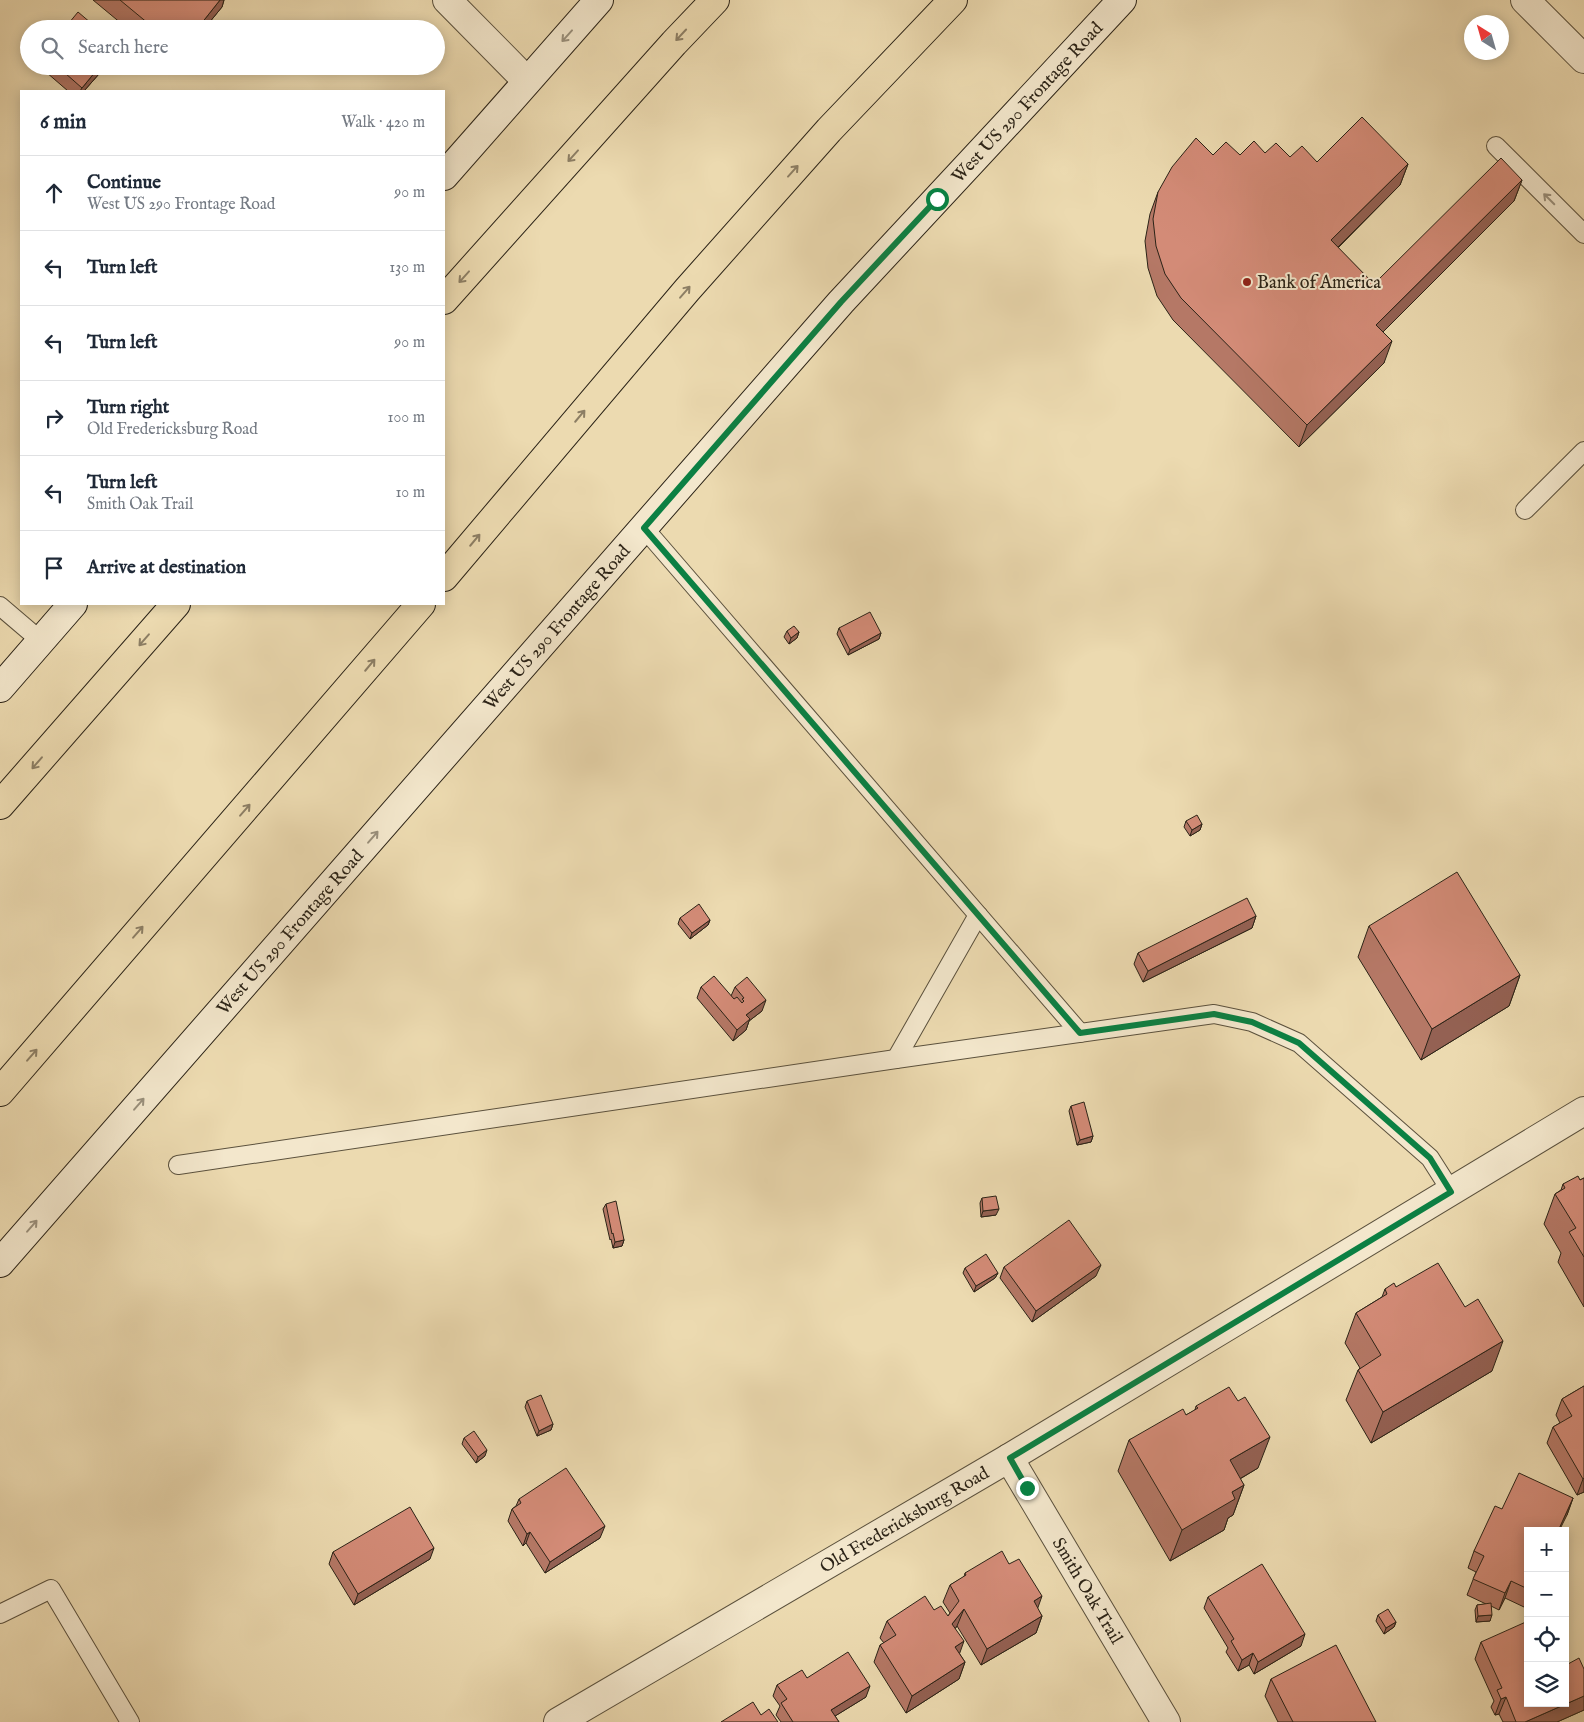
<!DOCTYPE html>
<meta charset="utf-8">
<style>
body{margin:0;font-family:"IM FELL English",serif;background:#f6f6f7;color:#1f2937}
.controls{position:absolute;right:15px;bottom:15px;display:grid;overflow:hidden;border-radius:0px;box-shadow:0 2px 12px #0003}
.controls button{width:45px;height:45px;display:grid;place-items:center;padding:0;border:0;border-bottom:1px solid #e0e1e3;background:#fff;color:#1f2937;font:25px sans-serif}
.compass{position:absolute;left:1464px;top:15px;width:45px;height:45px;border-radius:50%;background:#fff;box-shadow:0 2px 12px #0003;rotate:323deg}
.stop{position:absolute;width:15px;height:15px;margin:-11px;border:4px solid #0b8043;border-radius:50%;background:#fff}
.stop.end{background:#0b8043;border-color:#fff;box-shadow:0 1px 5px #0008}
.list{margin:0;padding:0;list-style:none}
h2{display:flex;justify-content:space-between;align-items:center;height:65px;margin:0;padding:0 20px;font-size:21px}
h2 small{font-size:16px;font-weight:400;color:#747a83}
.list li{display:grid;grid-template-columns:32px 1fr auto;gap:15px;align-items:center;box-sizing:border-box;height:75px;padding:0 20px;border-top:1px solid #e0e1e3}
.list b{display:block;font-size:19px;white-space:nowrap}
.list p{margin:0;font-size:16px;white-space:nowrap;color:#747a83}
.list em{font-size:16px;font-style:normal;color:#747a83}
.icon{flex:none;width:28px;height:28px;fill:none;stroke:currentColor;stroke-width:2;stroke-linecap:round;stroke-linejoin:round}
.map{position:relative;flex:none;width:1584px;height:1722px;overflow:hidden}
.search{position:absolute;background:#fff;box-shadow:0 2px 12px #0003;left:20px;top:20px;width:425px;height:55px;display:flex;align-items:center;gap:12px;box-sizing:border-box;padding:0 18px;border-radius:28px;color:#747a83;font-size:19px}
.panel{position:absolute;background:#fff;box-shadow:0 2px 12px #0003;left:20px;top:90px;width:425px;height:515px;border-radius:0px}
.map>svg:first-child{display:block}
</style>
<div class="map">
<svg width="1584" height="1722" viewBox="0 0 1584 1722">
<rect width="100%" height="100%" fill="#ecdab0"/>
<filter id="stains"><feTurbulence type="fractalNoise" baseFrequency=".004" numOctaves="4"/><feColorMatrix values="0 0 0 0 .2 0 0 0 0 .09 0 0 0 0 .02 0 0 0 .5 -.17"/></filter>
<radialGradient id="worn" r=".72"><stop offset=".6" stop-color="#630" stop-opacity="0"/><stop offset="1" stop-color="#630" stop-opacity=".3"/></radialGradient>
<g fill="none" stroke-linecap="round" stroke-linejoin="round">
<defs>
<g id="service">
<path d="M1496,146L1584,234"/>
<path d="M1525,510L1584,451"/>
<path d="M644,528L1080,1033"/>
<path d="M0,606L41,641"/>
<path d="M896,1059L978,915"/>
<path d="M178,1165L896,1059L1214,1014L1252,1022L1299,1043L1430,1158L1451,1191"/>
<path d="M0,1614L51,1589L130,1722"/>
</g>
<g id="minor">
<path d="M447,0L527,81"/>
<path d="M1525,0L1584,59"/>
<path id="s1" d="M1009,1458L1166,1722"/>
<path id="s2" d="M558,1722L1009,1458L1584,1111"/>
</g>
<g id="secondary">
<path d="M444,176L599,0"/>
<path d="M0,688L73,604"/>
<path id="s3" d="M0,1263L841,302L1122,0"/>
</g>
<g id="motorway">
<path d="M444,300L674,43L715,0"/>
<path d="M444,577L687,290L829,130L953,0"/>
<path d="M0,805L176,604"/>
<path d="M0,1092L421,604"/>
</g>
</defs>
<!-- service casing -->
<use href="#service" stroke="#5b513d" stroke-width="20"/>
<!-- minor casing -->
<use href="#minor" stroke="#5b513d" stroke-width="30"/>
<!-- secondary casing -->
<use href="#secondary" stroke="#2b2317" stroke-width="30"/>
<!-- motorway casing -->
<use href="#motorway" stroke="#2b2317" stroke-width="30"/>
<!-- service -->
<use href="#service" stroke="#f3e7cc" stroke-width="18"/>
<!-- minor -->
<use href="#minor" stroke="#f3e7cc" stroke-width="28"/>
<!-- secondary -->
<use href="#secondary" stroke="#f3e7cc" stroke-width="28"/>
<!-- motorway -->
<use href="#motorway" stroke="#ecdab0" stroke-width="28"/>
</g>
<!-- wall -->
<g fill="#b57866" stroke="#2b2317">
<path d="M93,0H224L222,7L204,29H128Z"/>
<path d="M39,66H106L84,91H68Z"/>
<path d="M1265,153L1317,162L1408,164L1400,185L1338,248L1374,284L1522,180L1514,201L1383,332L1384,363L1299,447L1173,320L1157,296L1148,268L1145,241L1150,214L1158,192L1213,155H1240Z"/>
<path d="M839,628L881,633L879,639L848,655L837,634Z"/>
<path d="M787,631L799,632L797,638L789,644L784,637Z"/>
<path d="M1186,821L1202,824L1200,830L1190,836L1184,827Z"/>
<path d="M1256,916L1252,928L1143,982L1134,964L1138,953Z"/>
<path d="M680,918L710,920L708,925L690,939L678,924Z"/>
<path d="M1369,926L1520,975L1509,1006L1421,1060L1358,957Z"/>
<path d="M701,987L731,996L735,987L762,1011L749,1021L746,1030L733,1041L697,998Z"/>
<path d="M1071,1106L1093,1136L1091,1142L1077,1145L1069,1111Z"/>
<path d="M1584,1178V1307L1558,1262L1561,1253L1544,1224L1555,1194L1561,1190L1563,1184L1580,1180Z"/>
<path d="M982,1198L996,1215L981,1217L980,1203Z"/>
<path d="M606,1204L624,1240L622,1246L613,1248L611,1239L610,1240L603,1209Z"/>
<path d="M1004,1267L1096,1276L1032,1322L1000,1278Z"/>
<path d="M965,1268L998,1273L995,1278L974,1292L963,1273Z"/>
<path d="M1396,1287L1492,1371L1371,1443L1346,1400L1358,1370L1360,1368L1345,1343L1356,1313L1382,1297L1385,1289Z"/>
<path d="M1584,1386V1492L1577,1495L1547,1443L1553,1427L1560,1423L1556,1415L1562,1399Z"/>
<path d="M527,1401L553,1424L551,1430L537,1436L525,1407Z"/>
<path d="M1196,1406L1258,1468L1240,1479L1244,1485L1233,1515L1228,1518L1224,1530L1170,1561L1118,1471L1129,1440L1186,1415L1195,1410Z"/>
<path d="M464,1438L485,1456L476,1463L462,1444Z"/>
<path d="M1573,1498L1567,1515L1528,1531V1598L1524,1607L1505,1598L1499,1610L1491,1606L1490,1621L1476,1622L1475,1610L1477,1605L1486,1604L1467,1595L1476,1572L1468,1568L1474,1551L1502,1509Z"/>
<path d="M519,1499L600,1538L545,1573L526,1543L523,1546L508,1521L512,1509L516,1506Z"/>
<path d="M333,1552L430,1559L354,1605L329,1564Z"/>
<path d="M1009,1564L1042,1616L1036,1633L981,1665L957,1626L955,1629L959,1653L965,1662L959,1679L906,1713L874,1662L880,1645L884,1643L880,1638L887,1621L934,1610L948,1616L950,1613L943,1602L950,1585L964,1577L965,1573Z"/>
<path d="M1208,1597L1301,1646L1254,1674L1249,1665L1238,1671L1226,1652L1228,1648L1204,1608Z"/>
<path d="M1378,1615L1396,1622L1394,1627L1384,1634L1376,1621Z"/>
<path d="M1481,1642L1568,1664L1584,1669V1710L1557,1722H1503L1499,1714L1495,1715L1491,1707L1494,1701L1475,1659Z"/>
<path d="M807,1678L866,1697L835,1716L839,1722H781L776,1715L780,1706L773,1696L777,1685Z"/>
<path d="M1271,1679L1376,1722H1278L1265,1696Z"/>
</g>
<!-- shaded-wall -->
<g fill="#946153" stroke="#2b2317">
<path d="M220,0H224L222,7L204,29H197Z"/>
<path d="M100,66H106L84,91H80L82,88Z"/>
<path d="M1408,164L1400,185L1323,262L1331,240Z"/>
<path d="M1522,180L1514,201L1368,347L1376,325Z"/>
<path d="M1392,341L1384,363L1299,447L1307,425Z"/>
<path d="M799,632L797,638L789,644L791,638Z"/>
<path d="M881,633L879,639L848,655L850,650Z"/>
<path d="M1202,824L1200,830L1190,836L1192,830Z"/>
<path d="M1256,916L1252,928L1143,982L1148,971Z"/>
<path d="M710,920L708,925L690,939L692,933Z"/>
<path d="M1520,975L1509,1006L1421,1060L1432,1029Z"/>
<path d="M766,1000L762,1011L749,1021L746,1030L733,1041L737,1030L746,1015Z"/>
<path d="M1093,1136L1091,1142L1077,1145L1080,1140Z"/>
<path d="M999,1209L996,1215L981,1217L983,1211Z"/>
<path d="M624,1240L622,1246L613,1248L615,1242Z"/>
<path d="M1101,1265L1096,1276L1032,1322L1036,1311Z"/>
<path d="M998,1273L995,1278L974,1292L976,1286Z"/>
<path d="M1503,1341L1492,1371L1371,1443L1383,1412Z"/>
<path d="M553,1424L551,1430L537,1436L539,1431Z"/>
<path d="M1270,1437L1258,1468L1219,1491L1230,1460Z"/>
<path d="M487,1450L485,1456L476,1463L478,1457Z"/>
<path d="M1584,1478V1492L1577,1495L1583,1479Z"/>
<path d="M1244,1485L1233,1515L1228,1518L1224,1530L1170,1561L1182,1530L1232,1492Z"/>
<path d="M1573,1498L1567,1515L1559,1531H1558Z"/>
<path d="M605,1526L600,1538L545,1573L550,1562Z"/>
<path d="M530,1532L526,1543L523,1546L527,1534Z"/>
<path d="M434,1548L430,1559L354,1605L358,1594Z"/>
<path d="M1511,1581L1505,1598L1499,1610L1505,1593Z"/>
<path d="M1042,1596L1036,1613L1034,1601Z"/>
<path d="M964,1609L957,1626L946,1641L952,1624Z"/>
<path d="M1492,1615L1490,1621L1476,1622L1478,1616Z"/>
<path d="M1042,1616L1036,1633L981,1665L987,1649Z"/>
<path d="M1396,1622L1394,1627L1384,1634L1386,1628Z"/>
<path d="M1305,1634L1301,1646L1254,1674L1258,1662Z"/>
<path d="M964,1641L958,1658L955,1647Z"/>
<path d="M1253,1653L1249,1665L1238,1671L1242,1660Z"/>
<path d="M965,1662L959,1679L906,1713L912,1696Z"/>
<path d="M870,1686L866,1697L827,1721L831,1710Z"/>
<path d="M1584,1696V1710L1557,1722H1525Z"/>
<path d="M1506,1697L1499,1714L1495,1715L1501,1699Z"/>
</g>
<!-- building -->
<g fill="#d38b77" stroke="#2b2317">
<path d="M120,0H220L197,29H155Z"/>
<path d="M78,12L98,29H64Z"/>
<path d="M57,66H100L82,88Z"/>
<path d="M1362,117L1408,164L1331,240L1374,284L1501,158L1522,180L1376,325L1392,341L1307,425L1181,298L1165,274L1156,246L1153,219L1158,192L1172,167L1196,138L1213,155L1226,142L1240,155L1254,141L1265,153L1276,143L1290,157L1302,146L1317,162Z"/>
<path d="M870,612L881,633L850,650L839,628Z"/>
<path d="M794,626L799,632L791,638L787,631Z"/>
<path d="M1197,815L1202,824L1192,830L1186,821Z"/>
<path d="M1457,872L1520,975L1432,1029L1369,926Z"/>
<path d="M1247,898L1256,916L1148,971L1138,953Z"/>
<path d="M699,904L710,920L692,933L680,918Z"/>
<path d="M714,976L734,999L737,997L742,1003L744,1001L742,999L744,998L735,987L747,977L766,1000L746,1015L750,1019L737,1030L701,987Z"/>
<path d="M1084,1102L1093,1136L1080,1140L1071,1106Z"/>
<path d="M1578,1176L1580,1180L1584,1178V1257L1569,1232L1576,1228L1555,1194L1565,1188L1563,1184Z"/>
<path d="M996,1196L999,1209L983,1211L982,1198Z"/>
<path d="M616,1201L624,1240L615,1242L613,1233L612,1234L606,1204Z"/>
<path d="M1069,1220L1101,1265L1036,1311L1004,1267Z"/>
<path d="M986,1254L998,1273L976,1286L965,1268Z"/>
<path d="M1438,1263L1465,1307L1478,1299L1503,1341L1383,1412L1358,1370L1381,1355L1356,1313L1387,1294L1385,1289L1394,1283L1396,1287Z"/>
<path d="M1584,1386V1478L1583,1479L1553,1427L1572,1416L1562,1399Z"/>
<path d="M1229,1387L1238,1401L1245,1397L1270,1437L1230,1460L1244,1485L1232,1492L1235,1499L1182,1530L1129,1440L1183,1409L1186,1415L1198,1408L1196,1406Z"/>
<path d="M541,1395L553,1424L539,1431L527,1401Z"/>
<path d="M474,1431L487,1450L478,1457L464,1438Z"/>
<path d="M566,1468L605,1526L550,1562L530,1532L527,1534L512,1509L521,1503L519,1499Z"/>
<path d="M1519,1473L1573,1498L1558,1531H1528V1589L1511,1581L1505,1593L1473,1579L1484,1556L1474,1551L1495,1506L1502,1509Z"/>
<path d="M410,1507L434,1548L358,1594L333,1552Z"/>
<path d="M1002,1551L1009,1564L1019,1559L1042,1596L1034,1601L1042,1616L987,1649L964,1609L952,1624L964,1641L955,1647L965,1662L912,1696L880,1645L896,1635L887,1621L925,1596L934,1610L941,1606L948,1616L959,1601L950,1585L966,1575L965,1573Z"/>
<path d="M1262,1564L1305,1634L1258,1662L1253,1653L1242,1660L1231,1641L1234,1639L1208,1597Z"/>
<path d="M1491,1603L1492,1615L1478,1616L1477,1605Z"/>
<path d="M1388,1609L1396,1622L1386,1628L1378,1615Z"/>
<path d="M1528,1621V1703H1565V1658L1568,1664L1579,1658L1584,1669V1696L1525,1722H1516L1506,1697L1501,1699L1497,1690L1502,1688L1481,1642Z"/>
<path d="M1336,1645L1376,1722H1293L1271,1679Z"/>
<path d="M848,1652L870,1686L831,1710L839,1722H793L781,1703L787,1699L777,1685L802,1670L807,1678Z"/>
<path d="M753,1702L761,1715L769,1709L778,1722H721Z"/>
</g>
<!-- one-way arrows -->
<defs><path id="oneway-shaft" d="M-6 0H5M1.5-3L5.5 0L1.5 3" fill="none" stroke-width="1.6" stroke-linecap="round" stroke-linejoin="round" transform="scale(1.25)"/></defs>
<g stroke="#8c7e64">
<use href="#oneway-shaft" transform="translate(681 35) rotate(133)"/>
<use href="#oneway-shaft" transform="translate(573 156) rotate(132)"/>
<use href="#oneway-shaft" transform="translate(793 171) rotate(-48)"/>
<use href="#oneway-shaft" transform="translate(464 277) rotate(132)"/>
<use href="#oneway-shaft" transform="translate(685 292) rotate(-49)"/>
<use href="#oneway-shaft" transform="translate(580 416) rotate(-50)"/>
<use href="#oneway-shaft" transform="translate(475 540) rotate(-50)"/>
<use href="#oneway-shaft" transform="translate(144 640) rotate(131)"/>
<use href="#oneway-shaft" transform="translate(370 665) rotate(-50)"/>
<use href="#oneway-shaft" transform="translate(37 763) rotate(131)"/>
<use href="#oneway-shaft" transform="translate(245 810) rotate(-49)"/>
<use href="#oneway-shaft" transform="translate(138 932) rotate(-49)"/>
<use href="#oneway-shaft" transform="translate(32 1055) rotate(-49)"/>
</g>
<g stroke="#998f7b">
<use href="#oneway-shaft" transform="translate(567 36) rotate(132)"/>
<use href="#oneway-shaft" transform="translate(1549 199) rotate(-135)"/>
<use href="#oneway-shaft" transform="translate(373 837) rotate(-49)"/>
<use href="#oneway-shaft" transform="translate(139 1104) rotate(-49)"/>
<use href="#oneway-shaft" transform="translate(32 1226) rotate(-49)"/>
</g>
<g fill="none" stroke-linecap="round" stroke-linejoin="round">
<!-- route -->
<path stroke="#0b8043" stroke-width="6" d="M937,199L841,302L644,528L1080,1033L1214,1014L1252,1022L1299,1043L1430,1158L1451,1192L1010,1458L1027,1488"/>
</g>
<!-- markers -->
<circle fill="#8f2418" stroke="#f3e7cc" stroke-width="2" cx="1247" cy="282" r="5"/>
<g text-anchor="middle" stroke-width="4" stroke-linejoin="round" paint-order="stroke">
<!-- street labels -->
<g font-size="18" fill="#2b2317" stroke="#f3e7cc">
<text dy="6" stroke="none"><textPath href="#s3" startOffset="1550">West US 290 Frontage Road</textPath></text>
<text dy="6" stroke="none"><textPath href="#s3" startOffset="845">West US 290 Frontage Road</textPath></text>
<text dy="6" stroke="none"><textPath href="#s3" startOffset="440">West US 290 Frontage Road</textPath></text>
<text dy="6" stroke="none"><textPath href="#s2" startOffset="401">Old Fredericksburg Road</textPath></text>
<text dy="6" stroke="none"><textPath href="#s1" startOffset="154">Smith Oak Trail</textPath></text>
</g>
<!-- poi labels -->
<g font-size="18" fill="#2b2317" stroke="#f3e7cc" text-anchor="start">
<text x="1257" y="288">Bank of America</text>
</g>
</g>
<rect width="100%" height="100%" filter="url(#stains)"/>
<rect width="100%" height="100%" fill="url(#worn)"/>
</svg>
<div class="controls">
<button>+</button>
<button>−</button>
<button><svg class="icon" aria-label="locate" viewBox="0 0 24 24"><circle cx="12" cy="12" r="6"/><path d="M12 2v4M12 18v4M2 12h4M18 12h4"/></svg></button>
<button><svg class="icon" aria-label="layers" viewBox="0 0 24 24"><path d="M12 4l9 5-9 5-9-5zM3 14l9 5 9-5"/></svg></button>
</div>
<svg class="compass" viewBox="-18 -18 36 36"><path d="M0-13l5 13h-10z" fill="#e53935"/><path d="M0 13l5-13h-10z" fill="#747a83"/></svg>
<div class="stop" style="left:937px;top:199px"></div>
<div class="stop end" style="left:1027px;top:1488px"></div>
<div class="search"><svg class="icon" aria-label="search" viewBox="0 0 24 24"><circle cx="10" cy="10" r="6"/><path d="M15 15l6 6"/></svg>Search here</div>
<section class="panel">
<h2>6 min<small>Walk · 420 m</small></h2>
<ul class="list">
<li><svg class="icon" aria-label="ahead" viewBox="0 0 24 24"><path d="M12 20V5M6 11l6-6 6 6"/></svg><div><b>Continue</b><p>West US 290 Frontage Road</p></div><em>90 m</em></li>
<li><svg class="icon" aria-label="left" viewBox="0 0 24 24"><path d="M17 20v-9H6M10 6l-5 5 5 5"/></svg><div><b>Turn left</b></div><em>130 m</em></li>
<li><svg class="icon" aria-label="left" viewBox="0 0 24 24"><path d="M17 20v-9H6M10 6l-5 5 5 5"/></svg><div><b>Turn left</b></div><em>90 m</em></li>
<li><svg class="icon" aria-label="right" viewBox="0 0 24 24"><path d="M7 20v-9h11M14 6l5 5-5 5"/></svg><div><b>Turn right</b><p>Old Fredericksburg Road</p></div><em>100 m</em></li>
<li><svg class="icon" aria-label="left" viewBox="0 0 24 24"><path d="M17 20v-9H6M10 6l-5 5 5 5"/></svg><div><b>Turn left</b><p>Smith Oak Trail</p></div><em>10 m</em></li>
<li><svg class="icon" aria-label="arrive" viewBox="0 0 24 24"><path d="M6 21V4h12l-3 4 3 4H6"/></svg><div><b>Arrive at destination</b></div></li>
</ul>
</section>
</div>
